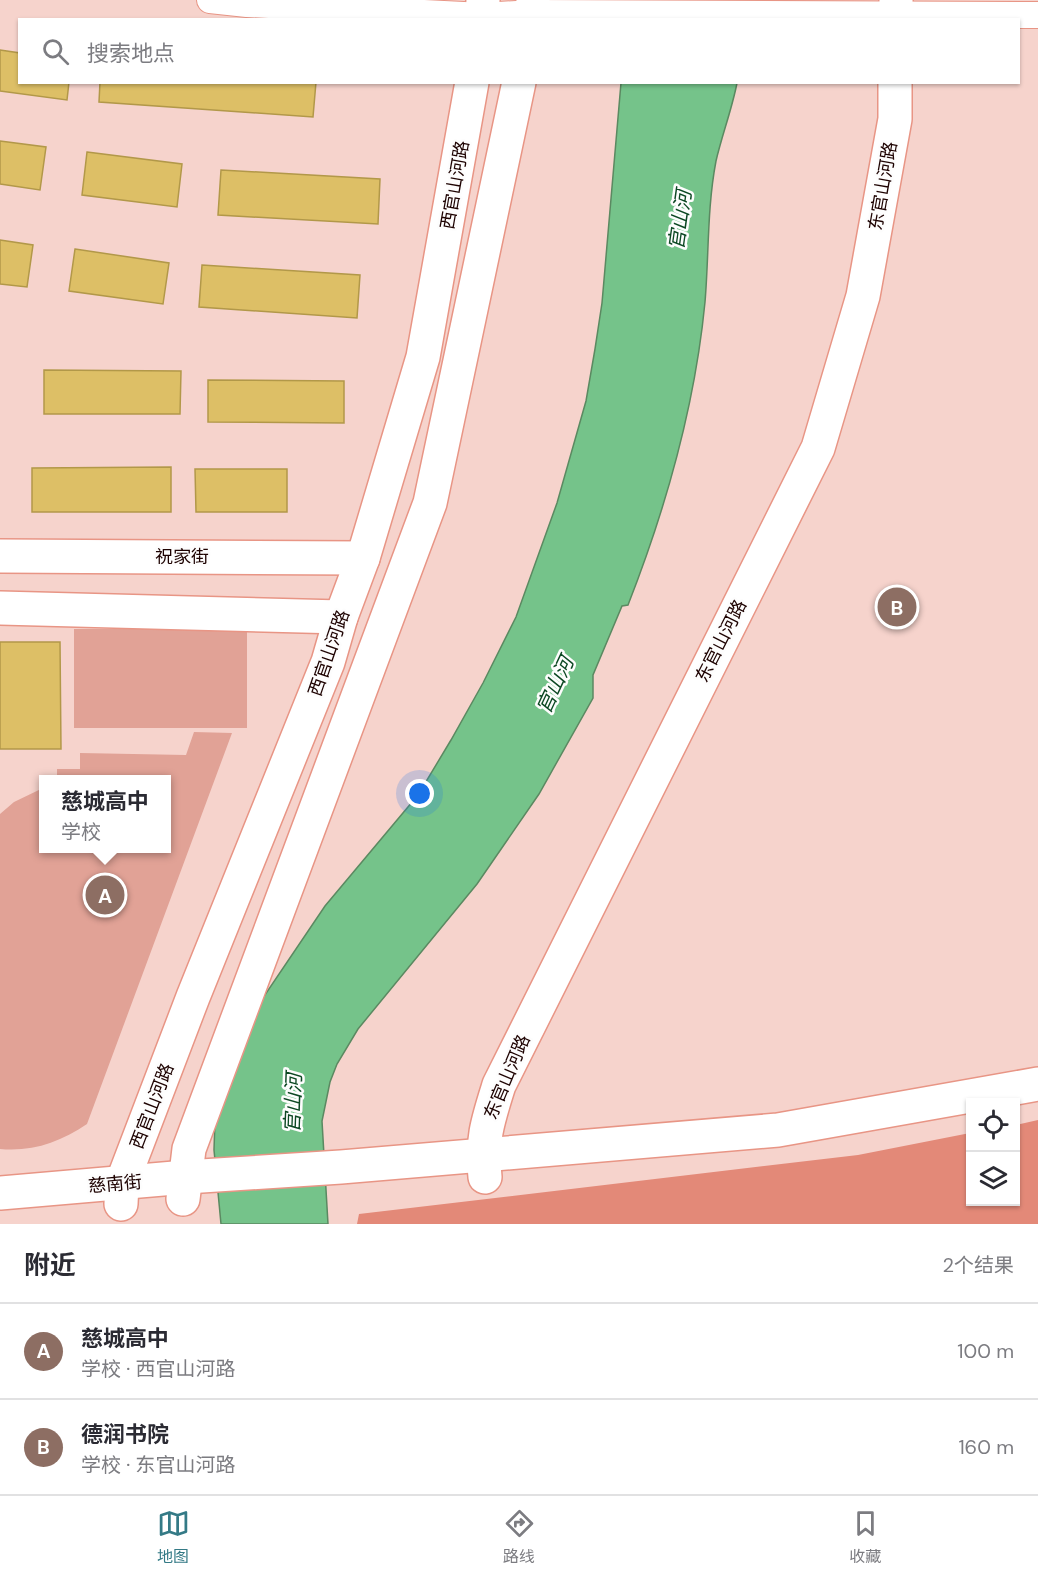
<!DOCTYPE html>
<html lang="zh">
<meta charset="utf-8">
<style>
body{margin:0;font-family:"DM Sans","Noto Sans SC",sans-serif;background:#f2f2f3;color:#2b2b33}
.controls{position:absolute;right:18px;bottom:18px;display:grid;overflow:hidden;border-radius:0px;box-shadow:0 2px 4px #0004}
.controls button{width:54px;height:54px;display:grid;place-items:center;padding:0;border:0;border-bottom:2px solid #e1e1e2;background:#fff;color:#2b2b33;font:30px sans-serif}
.you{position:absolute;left:420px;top:794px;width:21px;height:21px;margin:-15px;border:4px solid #fff;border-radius:50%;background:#1a73e8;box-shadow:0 0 0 9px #1a73e833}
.badge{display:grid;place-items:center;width:39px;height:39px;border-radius:50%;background:#347a86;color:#fff;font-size:20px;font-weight:700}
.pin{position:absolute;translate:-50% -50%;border:3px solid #fff;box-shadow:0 2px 6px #0006}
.popup{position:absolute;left:39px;top:775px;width:132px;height:78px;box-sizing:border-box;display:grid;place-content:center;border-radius:0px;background:#fff;filter:drop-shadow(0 2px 4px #0005);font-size:20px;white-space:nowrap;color:#7c7c81}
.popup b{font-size:22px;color:#2b2b33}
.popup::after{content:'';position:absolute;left:50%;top:100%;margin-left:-12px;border:12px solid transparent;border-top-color:#fff}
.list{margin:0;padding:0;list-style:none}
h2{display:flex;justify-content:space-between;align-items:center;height:78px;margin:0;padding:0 24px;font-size:26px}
h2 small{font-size:20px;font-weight:400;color:#7c7c81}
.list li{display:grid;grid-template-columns:39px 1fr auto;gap:18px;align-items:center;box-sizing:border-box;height:96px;padding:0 24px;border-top:2px solid #e1e1e2}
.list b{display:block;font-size:22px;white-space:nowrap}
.list p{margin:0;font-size:20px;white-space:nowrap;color:#7c7c81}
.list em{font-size:20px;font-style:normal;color:#7c7c81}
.icon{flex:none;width:33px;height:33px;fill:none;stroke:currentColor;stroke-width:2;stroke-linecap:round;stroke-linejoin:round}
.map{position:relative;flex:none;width:1038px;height:1224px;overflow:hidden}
.search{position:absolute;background:#fff;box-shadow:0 2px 4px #0004;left:18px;right:18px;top:18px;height:66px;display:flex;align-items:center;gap:15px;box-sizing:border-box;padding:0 21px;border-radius:0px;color:#7c7c81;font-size:22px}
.sheet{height:270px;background:#fff}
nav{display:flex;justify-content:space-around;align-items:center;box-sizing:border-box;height:84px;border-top:2px solid #e1e1e2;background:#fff;font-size:16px;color:#7c7c81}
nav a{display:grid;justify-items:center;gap:3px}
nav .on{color:#347a86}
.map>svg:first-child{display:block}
</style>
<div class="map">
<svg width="1038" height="1224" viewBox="0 0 1038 1224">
<rect width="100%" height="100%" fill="#f6d3cc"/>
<!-- green -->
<g fill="#e1a296">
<rect x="74" y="629" width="173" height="99"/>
<path d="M194,732L232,733L87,1124C60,1142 33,1152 0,1149V814L14,802L43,788L44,848H166V780L57,779V769H80V753L186,755Z"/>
</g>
<!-- forest -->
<path fill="#e38978" d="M1038,1120V1224H357L359,1214L858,1155L970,1133V1202H1016V1125Z"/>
<!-- water -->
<path fill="#75c38a" stroke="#5b8961" stroke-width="1.5" d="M621,83H737C732,109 722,135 716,161C707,208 709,255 705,302C695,406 666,508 628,605L622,606L593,675V698L539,794L477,884L358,1029L337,1064L330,1082L322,1121L328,1224H221L214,1150L215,1120L254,1011L325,906L418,795L451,740L483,683L516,617L557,503L586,401L595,349L602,303Z"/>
<!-- building -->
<g fill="#ddbf66" stroke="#b29849" stroke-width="1.5">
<path d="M0,50L20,53V82H69L67,100L0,91Z"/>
<path d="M100,82H316L313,117L99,102Z"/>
<path d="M0,141L46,147L40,190L0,184Z"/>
<path d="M87,152L182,164L177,207L82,195Z"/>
<path d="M221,170L380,179L378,224L218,215Z"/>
<path d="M0,240L33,245L27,287L0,284Z"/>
<path d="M75,249L169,263L163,304L69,291Z"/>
<path d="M202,265L360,275L357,318L199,307Z"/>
<path d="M44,370L181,371L180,414H44Z"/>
<path d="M208,380L344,381V423L208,422Z"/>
<path d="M171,467V512H32V468Z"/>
<path d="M195,469H287V512H196Z"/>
<path d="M0,642H60L61,749H0Z"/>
</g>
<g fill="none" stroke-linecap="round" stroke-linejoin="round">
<defs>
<path id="street" d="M210,0L247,4L483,16L533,13L1038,15"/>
<g id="secondary">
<path d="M482,20L483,0"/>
<path d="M532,20L533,0"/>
<path d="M896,20V0"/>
<path d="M0,556L363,558"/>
<path d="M0,608L341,617"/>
<path d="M485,1177C481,1140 488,1120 499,1085L818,448L863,296L895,119V82"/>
<path d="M0,1193L186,1177L341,1167L778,1130L1038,1084"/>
<path d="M183,1199L189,1149L430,503L519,82"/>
<path d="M121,1204L122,1183L193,997L328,662L341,617L363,558L423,357L472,82"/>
</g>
</defs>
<!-- street casing -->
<use href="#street" stroke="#e89585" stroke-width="28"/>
<!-- secondary casing -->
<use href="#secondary" stroke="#e89585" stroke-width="36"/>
<!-- street -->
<use href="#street" stroke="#fff" stroke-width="26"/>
<!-- secondary -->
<use href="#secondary" stroke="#fff" stroke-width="33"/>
</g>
<g text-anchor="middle" stroke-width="5" stroke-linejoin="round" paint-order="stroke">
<!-- street labels -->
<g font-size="18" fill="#1d0201" stroke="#fdfdfd">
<text transform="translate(455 185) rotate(-80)" y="6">西官山河路</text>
<text transform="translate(883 186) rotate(-80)" y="6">东官山河路</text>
<text x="182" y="563">祝家街</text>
<text transform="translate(721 641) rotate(-63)" y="6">东官山河路</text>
<text transform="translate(329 653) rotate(-71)" y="6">西官山河路</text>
<text transform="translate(507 1077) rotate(-67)" y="6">东官山河路</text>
<text transform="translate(152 1106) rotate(-69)" y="6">西官山河路</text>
<text transform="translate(115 1184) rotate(-5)" y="6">慈南街</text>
</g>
<!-- water labels -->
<g font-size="20" font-style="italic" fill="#0c4823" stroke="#fdfdfd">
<text transform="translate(680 220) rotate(-82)" y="7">官山河</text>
<text transform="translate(555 685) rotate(-65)" y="7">官山河</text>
<text transform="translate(293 1103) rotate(-88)" y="7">官山河</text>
</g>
</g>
</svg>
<div class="controls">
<button><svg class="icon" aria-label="locate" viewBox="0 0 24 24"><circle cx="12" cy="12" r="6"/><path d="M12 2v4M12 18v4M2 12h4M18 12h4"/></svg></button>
<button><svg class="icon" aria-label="layers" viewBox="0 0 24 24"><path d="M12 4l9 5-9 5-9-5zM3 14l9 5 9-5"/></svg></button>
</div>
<div class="you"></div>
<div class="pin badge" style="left:105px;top:895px;background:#8d6e63">A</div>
<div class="popup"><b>慈城高中</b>学校</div>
<div class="pin badge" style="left:897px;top:607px;background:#8d6e63">B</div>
<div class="search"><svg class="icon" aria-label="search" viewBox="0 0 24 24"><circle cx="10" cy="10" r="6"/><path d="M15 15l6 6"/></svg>搜索地点</div>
</div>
<section class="sheet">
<h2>附近<small>2个结果</small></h2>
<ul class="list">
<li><span class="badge" style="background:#8d6e63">A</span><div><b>慈城高中</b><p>学校 · 西官山河路</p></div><em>100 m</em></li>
<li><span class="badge" style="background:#8d6e63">B</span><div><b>德润书院</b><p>学校 · 东官山河路</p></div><em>160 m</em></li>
</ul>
</section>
<nav>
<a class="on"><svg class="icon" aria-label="map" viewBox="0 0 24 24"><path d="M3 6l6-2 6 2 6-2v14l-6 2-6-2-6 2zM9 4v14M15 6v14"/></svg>地图</a>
<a><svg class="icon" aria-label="directions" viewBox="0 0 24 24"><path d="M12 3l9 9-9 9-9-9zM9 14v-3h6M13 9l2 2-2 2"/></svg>路线</a>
<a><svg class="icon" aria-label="saved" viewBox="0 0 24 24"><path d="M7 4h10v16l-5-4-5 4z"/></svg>收藏</a>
</nav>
